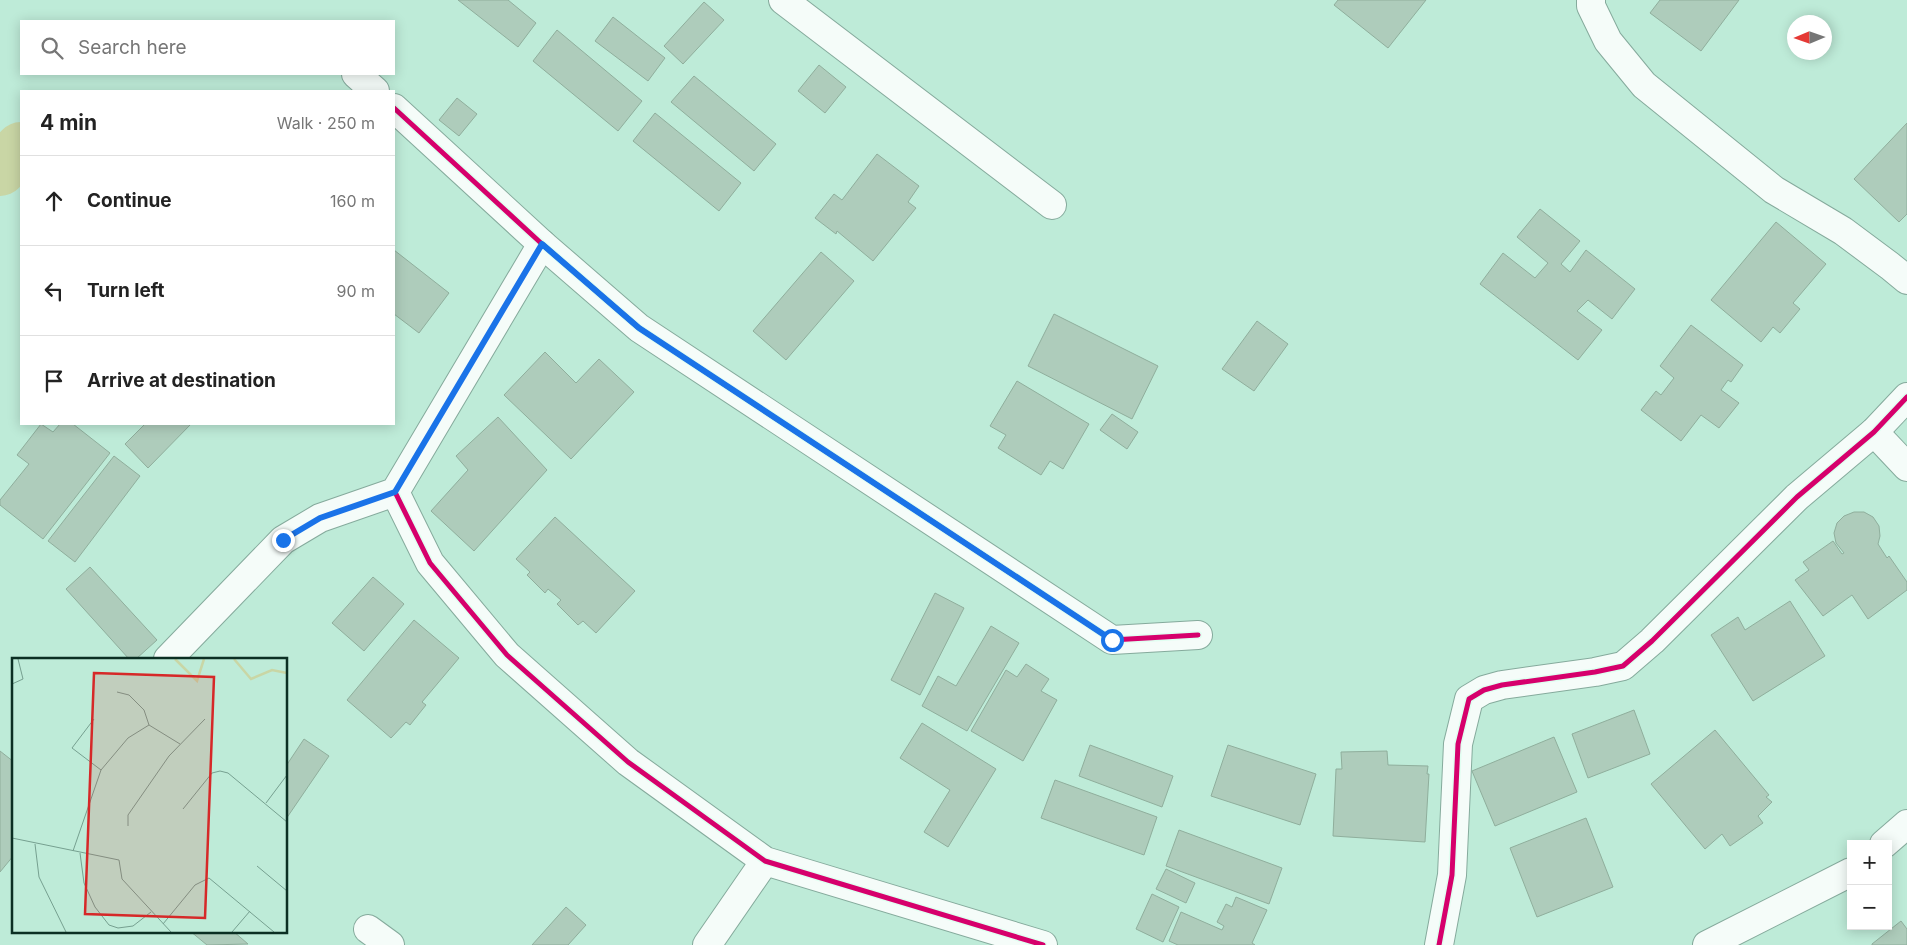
<!DOCTYPE html>
<meta charset="utf-8">
<style>
body{margin:0;font-family:Inter,sans-serif;background:#f6f6f6;color:#222}
.controls{position:absolute;right:15px;bottom:15px;display:grid;overflow:hidden;border-radius:0px;box-shadow:0 2px 12px #0003}
.controls button{width:45px;height:45px;display:grid;place-items:center;padding:0;border:0;border-bottom:1px solid #e0e0e0;background:#fff;color:#222;font:25px sans-serif}
.compass{position:absolute;left:1787px;top:15px;width:45px;height:45px;border-radius:50%;background:#fff;box-shadow:0 2px 12px #0003;rotate:268deg}
.stop{position:absolute;width:15px;height:15px;margin:-11px;border:4px solid #1a73e8;border-radius:50%;background:#fff}
.stop.end{background:#1a73e8;border-color:#fff;box-shadow:0 1px 5px #0008}
.list{margin:0;padding:0;list-style:none}
h2{display:flex;justify-content:space-between;align-items:center;height:65px;margin:0;padding:0 20px;font-size:21px}
h2 small{font-size:16px;font-weight:400;color:#767676}
.list li{display:grid;grid-template-columns:32px 1fr auto;gap:15px;align-items:center;box-sizing:border-box;height:90px;padding:0 20px;border-top:1px solid #e0e0e0}
.list b{display:block;font-size:19px;white-space:nowrap}
.list em{font-size:16px;font-style:normal;color:#767676}
.icon{flex:none;width:28px;height:28px;fill:none;stroke:currentColor;stroke-width:2;stroke-linecap:round;stroke-linejoin:round}
.map{position:relative;flex:none;width:1907px;height:945px;overflow:hidden}
.search{position:absolute;background:#fff;box-shadow:0 2px 12px #0003;left:20px;top:20px;width:375px;height:55px;display:flex;align-items:center;gap:12px;box-sizing:border-box;padding:0 18px;border-radius:0px;color:#767676;font-size:19px}
.panel{position:absolute;background:#fff;box-shadow:0 2px 12px #0003;left:20px;top:90px;width:375px;height:335px;border-radius:0px}
.map>svg:first-child{display:block}
</style>
<div class="map">
<svg width="1907" height="945" viewBox="0 0 1907 945">
<rect width="100%" height="100%" fill="#beebd8"/>
<g fill="none" stroke-linecap="round" stroke-linejoin="round">
<!-- river -->
<path stroke="#c9d6a5" stroke-width="52" d="M0,170L21,148"/>
</g>
<!-- building -->
<g fill="#aeccbb" stroke="#8fae9c">
<path d="M458,0H508L536,23L518,47Z"/>
<path d="M1338,0H1426L1388,48L1334,5Z"/>
<path d="M1660,0H1739L1701,51L1650,13Z"/>
<path d="M704,2L724,20L683,64L664,46Z"/>
<path d="M613,17L665,58L648,81L595,41Z"/>
<path d="M557,30L642,101L618,131L533,61Z"/>
<path d="M819,65L846,87L825,113L798,91Z"/>
<path d="M694,76L776,144L754,171L671,102Z"/>
<path d="M457,98L477,114L459,136L439,120Z"/>
<path d="M655,113L741,183L719,211L633,141Z"/>
<path d="M1907,123V214L1899,222L1854,179Z"/>
<path d="M877,154L919,186L908,202L916,208L873,261L837,231L836,234L815,218L834,194L842,200Z"/>
<path d="M1540,209L1580,241L1561,264L1570,272L1586,250L1635,289L1612,319L1588,300L1577,311L1602,330L1578,360L1480,284L1503,253L1535,278L1548,263L1517,237Z"/>
<path d="M1776,222L1826,264L1793,303L1800,309L1780,333L1773,327L1761,342L1711,300Z"/>
<path d="M394,250L449,293L419,333L394,314Z"/>
<path d="M821,252L854,281L786,360L753,331Z"/>
<path d="M1054,314L1158,366L1132,419L1028,366Z"/>
<path d="M1257,321L1288,344L1254,391L1222,369Z"/>
<path d="M1691,325L1743,365L1731,382L1728,380L1721,390L1739,403L1719,428L1701,415L1681,441L1641,410L1656,391L1661,395L1674,378L1660,366Z"/>
<path d="M545,352L576,383L599,359L634,392L571,459L504,395Z"/>
<path d="M1017,381L1089,424L1063,469L1050,461L1041,475L998,448L1006,435L990,426Z"/>
<path d="M1112,414L1138,432L1127,449L1100,430Z"/>
<path d="M498,417L547,470L474,551L431,511L468,470L456,456Z"/>
<path d="M41,424L53,432L60,424H73L110,453L43,539L0,505V500L29,464L17,455Z"/>
<path d="M145,424H191L148,468L125,444Z"/>
<path d="M114,456L140,476L75,562L48,541Z"/>
<path d="M1854,512H1864L1873,517L1879,526L1880,536L1878,544L1887,558L1889,556L1907,582V590L1868,619L1852,595L1823,616L1795,580L1809,570L1803,562L1833,541L1842,554L1844,553L1836,543L1834,533L1837,523L1844,516Z"/>
<path d="M555,517L635,591L596,633L583,621L578,625L557,604L561,600L548,589L545,593L527,575L530,572L516,559Z"/>
<path d="M90,567L157,640L136,659H129L66,589Z"/>
<path d="M373,577L404,604L364,651L332,623Z"/>
<path d="M935,593L964,608L920,695L891,680Z"/>
<path d="M1790,601L1825,656L1753,701L1711,635L1738,617L1745,630Z"/>
<path d="M414,620L459,658L422,702L426,705L410,725L406,722L391,738L347,700Z"/>
<path d="M991,626L1019,643L967,731L922,706L938,676L956,686Z"/>
<path d="M1026,664L1049,679L1041,691L1057,700L1023,761L971,731L1006,670L1017,677Z"/>
<path d="M1634,710L1650,754L1588,778L1572,734Z"/>
<path d="M922,723L996,769L948,847L924,832L950,790L900,758Z"/>
<path d="M1715,730L1769,795L1766,797L1772,802L1758,816L1763,823L1730,846L1722,834L1705,849L1651,784Z"/>
<path d="M1554,737L1577,792L1495,826L1472,771Z"/>
<path d="M304,739L329,756L286,819V766Z"/>
<path d="M1090,745L1173,776L1162,807L1079,776Z"/>
<path d="M1228,745L1316,774L1300,825L1211,796Z"/>
<path d="M0,751L14,762V855L0,872Z"/>
<path d="M1387,751L1388,765L1428,766L1427,774H1429L1425,842L1333,836L1336,769H1342L1341,752Z"/>
<path d="M1055,780L1157,817L1144,855L1041,818Z"/>
<path d="M1586,818L1613,887L1537,917L1510,848Z"/>
<path d="M1179,830L1282,868L1269,904L1166,866Z"/>
<path d="M1166,869L1195,883L1186,903L1156,889Z"/>
<path d="M1152,894L1179,907L1163,942L1136,929Z"/>
<path d="M1236,897L1267,910L1252,943L1255,945H1178L1169,941L1181,912L1222,930L1224,926L1217,922L1226,904L1232,907Z"/>
<path d="M566,907L586,925L568,945H532Z"/>
<path d="M1901,921L1907,929V945H1872V944Z"/>
<path d="M190,931H233L248,944L207,945Z"/>
</g>
<g fill="none" stroke-linecap="round" stroke-linejoin="round">
<defs>
<g id="minor">
<path d="M783,0L1052,205"/>
<path d="M1591,0V6L1608,41L1644,85L1774,190L1843,231L1890,266L1907,280"/>
<path d="M356,74L375,91"/>
<path d="M394,108L542,244L639,328L1112,640L1198,635"/>
<path d="M1874,432L1907,467"/>
<path d="M395,492L430,563L507,655L628,762L765,861L1043,945"/>
<path d="M168,659L283,540L320,518L395,492L542,244"/>
<path d="M1884,844L1907,824"/>
<path d="M368,929L390,945"/>
<path d="M707,945L765,861"/>
<path d="M1439,945L1452,875L1458,744L1469,699L1484,690L1502,685L1595,672L1623,666L1652,641L1797,497L1874,432L1907,397"/>
<path d="M1707,945L1851,872"/>
</g>
</defs>
<!-- minor casing -->
<use href="#minor" stroke="#85aa9c" stroke-width="30"/>
<!-- minor -->
<use href="#minor" stroke="#f5fcf9" stroke-width="28"/>
<defs>
<g id="cycleway">
<path d="M394,108L542,244L639,328L1112,640L1198,635"/>
<path d="M395,492L430,563L507,655L628,762L765,861L1043,945"/>
<path d="M1439,945L1452,875L1458,744L1469,699L1484,690L1502,685L1595,672L1623,666L1652,641L1797,497L1874,432L1907,397"/>
</g>
</defs>
<!-- cycleway casing -->
<use href="#cycleway" stroke="#e0fff1" stroke-width="8"/>
<!-- cycleway -->
<use href="#cycleway" stroke="#d6006c" stroke-width="5"/>
</g>
<g fill="none" stroke-linecap="round" stroke-linejoin="round">
<!-- route -->
<path stroke="#1a73e8" stroke-width="6" d="M283,540L320,518L395,492L542,244L639,328L1112,640"/>
</g>
<!-- overview -->
<g transform="translate(12 658)">
<rect width="275" height="275" fill="#beebd8"/>
<path fill="none" stroke="#c9d6a5" stroke-width="2.5" d="M163,1L185,23L192,1M222,1L239,21L260,12L275,15"/>
<path fill="none" stroke="#76a090" stroke-width="1" d="M0,26L11,21L6,1M105,34L117,37L132,52L137,67L168,86M82,61L60,90L89,112M254,145L275,117M171,151L200,115L208,113L216,115L275,164M116,168V157L157,98L193,61M0,180L107,202L110,221L159,274M23,186L27,219L54,274M61,193L89,112L116,80L137,67M68,195L72,225L83,249L97,267L106,270L121,268L139,254M245,208L275,233M151,266L183,227L197,220L262,274M220,274L238,253"/>
<path fill="#d62828" fill-opacity="0.15" stroke="#d62828" stroke-width="2.5" d="M82,15L202,19L193,260L73,256Z"/>
<rect width="275" height="275" fill="none" stroke="#0b2f23" stroke-width="2.5"/>
</g>
</svg>
<div class="controls">
<button>+</button>
<button>−</button>
</div>
<svg class="compass" viewBox="-18 -18 36 36"><path d="M0-13l5 13h-10z" fill="#e53935"/><path d="M0 13l5-13h-10z" fill="#767676"/></svg>
<div class="stop" style="left:1112px;top:640px"></div>
<div class="stop end" style="left:283px;top:540px"></div>
<div class="search"><svg class="icon" aria-label="search" viewBox="0 0 24 24"><circle cx="10" cy="10" r="6"/><path d="M15 15l6 6"/></svg>Search here</div>
<section class="panel">
<h2>4 min<small>Walk · 250 m</small></h2>
<ul class="list">
<li><svg class="icon" aria-label="ahead" viewBox="0 0 24 24"><path d="M12 20V5M6 11l6-6 6 6"/></svg><div><b>Continue</b></div><em>160 m</em></li>
<li><svg class="icon" aria-label="left" viewBox="0 0 24 24"><path d="M17 20v-9H6M10 6l-5 5 5 5"/></svg><div><b>Turn left</b></div><em>90 m</em></li>
<li><svg class="icon" aria-label="arrive" viewBox="0 0 24 24"><path d="M6 21V4h12l-3 4 3 4H6"/></svg><div><b>Arrive at destination</b></div></li>
</ul>
</section>
</div>
